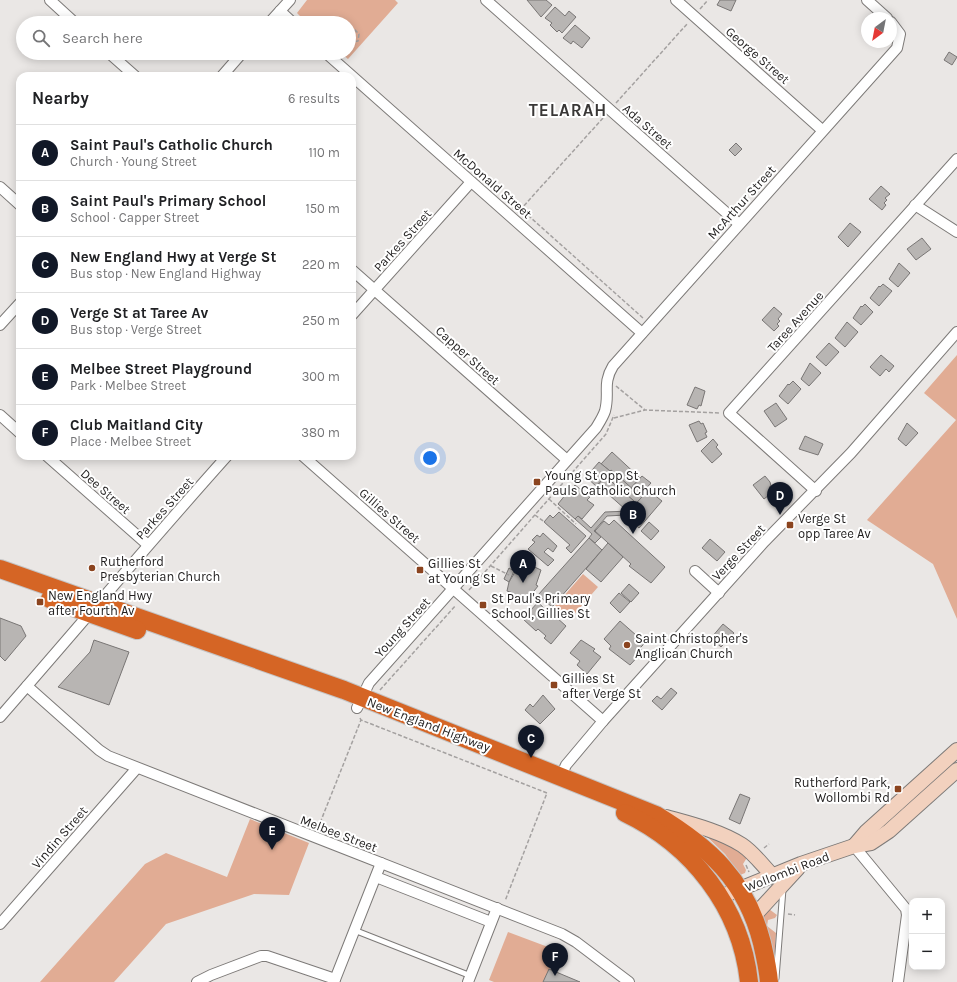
<!DOCTYPE html>
<meta charset="utf-8">
<style>
body{margin:0;font-family:Karla,sans-serif;background:#f2f2f2;color:#202124}
.controls{position:absolute;right:12px;bottom:12px;display:grid;overflow:hidden;border-radius:8px;box-shadow:0 2px 10px #0003}
.controls button{width:36px;height:36px;display:grid;place-items:center;padding:0;border:0;border-bottom:1px solid #e0e0e0;background:#fff;color:#202124;font:20px sans-serif}
.compass{position:absolute;left:861px;top:12px;width:36px;height:36px;border-radius:50%;background:#fff;box-shadow:0 2px 10px #0003;rotate:212deg}
.you{position:absolute;left:430px;top:458px;width:14px;height:14px;margin:-10px;border:3px solid #fff;border-radius:50%;background:#1a73e8;box-shadow:0 0 0 6px #1a73e833}
.badge{display:grid;place-items:center;width:26px;height:26px;border-radius:50%;background:#111827;color:#fff;font-size:13px;font-weight:700}
.pin{position:absolute;translate:-50% -33px;filter:drop-shadow(0 1px 2px #0008)}
.pin::after{content:'';position:absolute;top:21px;width:14px;height:12px;background:inherit;clip-path:polygon(0 0,100% 0,50% 100%)}
.list{margin:0;padding:0;list-style:none}
h2{display:flex;justify-content:space-between;align-items:center;height:52px;margin:0;padding:0 16px;font-size:17px}
h2 small{font-size:13px;font-weight:400;color:#757577}
.list li{display:grid;grid-template-columns:26px 1fr auto;gap:12px;align-items:center;box-sizing:border-box;height:56px;padding:0 16px;border-top:1px solid #e0e0e0}
.list b{display:block;font-size:15px;white-space:nowrap}
.list p{margin:0;font-size:13px;white-space:nowrap;color:#757577}
.list em{font-size:13px;font-style:normal;color:#757577}
.icon{flex:none;width:22px;height:22px;fill:none;stroke:currentColor;stroke-width:2;stroke-linecap:round;stroke-linejoin:round}
.map{position:relative;flex:none;width:957px;height:982px;overflow:hidden}
.search{position:absolute;background:#fff;box-shadow:0 2px 10px #0003;left:16px;top:16px;width:340px;height:44px;display:flex;align-items:center;gap:10px;box-sizing:border-box;padding:0 14px;border-radius:22px;color:#757577;font-size:15px}
.panel{position:absolute;background:#fff;box-shadow:0 2px 10px #0003;left:16px;top:72px;width:340px;height:388px;border-radius:12px}
.map>svg:first-child{display:block}
</style>
<div class="map">
<svg width="957" height="982" viewBox="0 0 957 982">
<rect width="100%" height="100%" fill="#eae7e5"/>
<!-- green -->
<g fill="#e1ac94">
<path d="M307,0H395L398,3L348,59L341,53H349V23H307L297,13Z"/>
<path d="M957,355V619L933,564L867,520L956,420L924,393Z"/>
<path d="M583,574L598,587L570,619L555,606Z"/>
<path d="M250,819L309,843L289,895L254,894L166,924L114,982H40L145,864L166,853L227,877Z"/>
<path d="M703,833L720,839L748,856L743,864L746,870L745,873L740,875L725,854Z"/>
<path d="M769,909L777,915L775,918L768,920L767,926L776,933L774,959L763,919L764,915Z"/>
<path d="M508,932L556,950L545,982H494L489,980Z"/>
</g>
<!-- building -->
<g fill="#b8b5b3" stroke="#797675">
<path d="M527,0H546L552,5L541,17Z"/>
<path d="M720,0H736L731,11L717,5Z"/>
<path d="M555,7L565,16L569,11L576,17L562,33L559,30L557,32L550,25L552,23L545,18Z"/>
<path d="M575,25L590,38L582,48L573,41L571,44L563,38Z"/>
<path d="M949,52L957,57L952,65L944,60Z"/>
<path d="M736,143L742,149L735,156L729,150Z"/>
<path d="M881,186L890,194L885,198L887,200L884,203L886,205L882,210L869,199Z"/>
<path d="M850,223L861,232L848,247L838,237Z"/>
<path d="M922,238L931,249L916,260L907,249Z"/>
<path d="M899,263L910,273L898,287L889,279Z"/>
<path d="M883,284L892,291L879,306L870,298L879,286L880,287Z"/>
<path d="M865,304L873,312L861,325L853,318L861,306L862,307Z"/>
<path d="M774,307L782,314L778,319L780,321L777,324L779,326L774,331L762,320Z"/>
<path d="M847,322L858,332L845,347L835,338Z"/>
<path d="M829,343L839,352L826,366L816,357Z"/>
<path d="M881,355L894,366L889,372L886,369L880,376L870,367Z"/>
<path d="M810,363L821,373L809,386L801,379Z"/>
<path d="M793,381L801,389L788,404L779,396L788,384L789,385Z"/>
<path d="M695,387L705,391L701,406L699,405L697,409L687,405Z"/>
<path d="M776,403L787,419L775,427L764,411Z"/>
<path d="M699,421L701,424L703,423L707,432L705,433L707,437L697,442L689,425Z"/>
<path d="M907,423L918,433L906,446L898,439Z"/>
<path d="M805,436L823,444L818,455L799,449Z"/>
<path d="M713,439L718,445L716,447L722,454L712,463L701,451Z"/>
<path d="M612,452L640,478L631,488L611,470L610,471L601,464Z"/>
<path d="M599,462L610,471L596,486L586,477Z"/>
<path d="M611,470L642,497L636,503L605,476Z"/>
<path d="M605,476L634,501L626,510L598,485Z"/>
<path d="M642,476L651,483L640,495L631,488Z"/>
<path d="M765,476L770,482L771,486L769,487L773,492L764,499L753,485Z"/>
<path d="M575,485L590,497L587,500L594,505L582,519L578,516L575,519L558,504L570,489L571,490Z"/>
<path d="M648,490L662,501L639,528L625,516Z"/>
<path d="M630,511L626,515L607,516L594,531L601,537L595,543L589,538L592,534L575,519L578,516L591,528L605,512Z"/>
<path d="M559,512L586,536L571,553L566,548L570,545L544,522L550,515L553,518Z"/>
<path d="M614,520L665,567L651,583L629,566L631,564L595,531L604,521L609,525Z"/>
<path d="M649,522L659,531L651,540L641,531Z"/>
<path d="M543,533L557,546L553,552L548,548L544,552L554,560L548,566L528,549L535,542L532,540L537,535L540,537Z"/>
<path d="M589,538L602,550L552,607L538,595Z"/>
<path d="M710,539L725,552L717,561L702,548Z"/>
<path d="M608,543L623,557L601,582L586,569Z"/>
<path d="M520,564L525,568L528,564L541,570L536,585L538,586L524,604L512,597L513,593L507,591L509,582Z"/>
<path d="M509,568L514,571L509,582L504,579Z"/>
<path d="M629,584L639,593L631,602L621,593Z"/>
<path d="M619,593L630,602L620,613L610,603Z"/>
<path d="M538,602L554,619L556,617L566,626L551,644L544,638L546,636L538,629L536,631L523,619Z"/>
<path d="M0,618L21,626L26,636L5,661L0,656Z"/>
<path d="M620,621L645,643L640,648L643,651L630,665L609,649L611,646L604,639Z"/>
<path d="M723,624L734,633L721,647L711,638Z"/>
<path d="M94,640L129,652L109,705L58,687L90,652Z"/>
<path d="M581,640L595,649L593,651L601,657L587,674L577,665L580,661L570,653Z"/>
<path d="M671,688L677,693L662,710L652,701L657,696L661,699Z"/>
<path d="M543,695L555,709L540,724L525,710L530,704L533,707Z"/>
<path d="M740,794L750,798L740,824L729,819Z"/>
<path d="M549,969L580,982H543Z"/>
</g>
<g fill="none" stroke-linecap="round" stroke-linejoin="round">
<defs>
<g id="lane">
<path d="M354,930L471,976"/>
<path d="M776,978L783,889"/>
</g>
<g id="street">
<path d="M50,0L75,23"/>
<path d="M486,0L739,224"/>
<path d="M676,0L822,130"/>
<path d="M867,0L887,18"/>
<path d="M280,11L293,23"/>
<path d="M269,23L290,0"/>
<path d="M109,53L135,76"/>
<path d="M326,53L642,333"/>
<path d="M222,76L242,53"/>
<path d="M0,187L20,205"/>
<path d="M915,205L957,232"/>
<path d="M352,270L567,460"/>
<path d="M352,315L471,182"/>
<path d="M0,325L20,303"/>
<path d="M0,415L20,433"/>
<path d="M47,456L148,545"/>
<path d="M303,456L603,721"/>
<path d="M816,491L729,413L957,159"/>
<path d="M695,571L719,593"/>
<path d="M27,686L99,750L108,756L562,934L576,942L629,982"/>
<path d="M357,708L369,683L596,428C599,423 603,417 605,411C610,393 602,384 613,366L897,48L900,34L891,22"/>
<path d="M0,717C76,630 150,542 227,456"/>
<path d="M561,776L566,765L603,721L764,542L851,453L957,332"/>
<path d="M854,846L906,909L907,915L898,982"/>
<path d="M376,877L491,922"/>
<path d="M0,924L137,768"/>
<path d="M197,982L211,975L261,956H267L335,979"/>
<path d="M334,982L381,863"/>
<path d="M468,982L497,908"/>
</g>
<g id="secondary">
<path d="M666,817C691,824 720,831 742,845C754,853 763,866 773,876"/>
<path d="M854,846L866,832L957,750"/>
<path d="M720,897L801,864L854,846L871,843L889,831L957,770"/>
<path d="M754,916L798,868"/>
</g>
<g id="highway">
<path d="M0,569L344,690L656,815C709,847 746,880 762,943C765,956 768,969 769,982"/>
<path d="M50,599L137,630"/>
<path d="M625,813C692,845 741,907 749,982"/>
</g>
</defs>
<!-- lane casing -->
<use href="#lane" stroke="#7d7a78" stroke-width="7"/>
<!-- street casing -->
<use href="#street" stroke="#7d7a78" stroke-width="12"/>
<!-- secondary casing -->
<use href="#secondary" stroke="#7d7a78" stroke-width="16"/>
<!-- highway casing -->
<use href="#highway" stroke="#c5c4c4" stroke-width="20"/>
<!-- path -->
<g stroke="#a4a1a0" stroke-width="1.5" stroke-dasharray="4 2" stroke-linecap="butt">
<path d="M700,9L708,0"/>
<path d="M304,22L312,18L333,17"/>
<path d="M349,28L354,29L359,34L358,41L349,43"/>
<path d="M616,103L687,24"/>
<path d="M603,118L521,209L643,318"/>
<path d="M616,386L645,410"/>
<path d="M614,418L645,410L719,413"/>
<path d="M549,499L576,524"/>
<path d="M535,515L546,523"/>
<path d="M491,566L509,575"/>
<path d="M469,590L606,434L614,415"/>
<path d="M380,690L456,605"/>
<path d="M360,718L361,720L547,793L505,901"/>
<path d="M318,828L361,720"/>
<path d="M764,848L769,844"/>
<path d="M746,865L749,872"/>
<path d="M788,914L795,915"/>
</g>
<!-- lane -->
<use href="#lane" stroke="#fff" stroke-width="5"/>
<!-- street -->
<use href="#street" stroke="#fff" stroke-width="10"/>
<!-- secondary -->
<use href="#secondary" stroke="#f2d1be" stroke-width="14"/>
<!-- highway -->
<use href="#highway" stroke="#d56525" stroke-width="18"/>
</g>
<!-- markers -->
<g fill="#8b441f" stroke="#fff" stroke-width="1.5">
<rect x="533" y="478" width="8" height="8" rx="2"/>
<rect x="786" y="521" width="8" height="8" rx="2"/>
<circle cx="92" cy="568" r="4"/>
<rect x="416" y="566" width="8" height="8" rx="2"/>
<rect x="36" y="598" width="8" height="8" rx="2"/>
<rect x="479" y="601" width="8" height="8" rx="2"/>
<circle cx="627" cy="645" r="4"/>
<rect x="550" y="681" width="8" height="8" rx="2"/>
<rect x="894" y="785" width="8" height="8" rx="2"/>
</g>
<g text-anchor="middle" stroke-width="4" stroke-linejoin="round" paint-order="stroke">
<!-- street labels -->
<g font-size="13" fill="#201e1e" stroke="#fff">
<text transform="translate(758 55) rotate(41)" y="5">George Street</text>
<text transform="translate(648 126) rotate(41)" y="5">Ada Street</text>
<text transform="translate(493 183) rotate(41)" y="5">McDonald Street</text>
<text transform="translate(741 202) rotate(-48)" y="5">McArthur Street</text>
<text transform="translate(402 240) rotate(-48)" y="5">Parkes Street</text>
<text transform="translate(795 321) rotate(-48)" y="5">Taree Avenue</text>
<text transform="translate(468 355) rotate(42)" y="5">Capper Street</text>
<text transform="translate(106 491) rotate(41)" y="5">Dee Street</text>
<text transform="translate(164 508) rotate(-48)" y="5">Parkes Street</text>
<text transform="translate(390 515) rotate(41)" y="5">Gillies Street</text>
<text transform="translate(738 552) rotate(-47)" y="5">Verge Street</text>
<text transform="translate(402 627) rotate(-48)" y="5">Young Street</text>
<text transform="translate(429 724) rotate(21)" y="5">New England Highway</text>
<text transform="translate(339 833) rotate(21)" y="5">Melbee Street</text>
<text transform="translate(59 837) rotate(-49)" y="5">Vindin Street</text>
<text transform="translate(787 871) rotate(-21)" y="5">Wollombi Road</text>
</g>
<!-- poi labels -->
<g font-size="13" fill="#201e1e" stroke="#fff" text-anchor="start">
<text x="545" y="480">Young St opp St<tspan x="545" dy="15">Pauls Catholic Church</tspan></text>
<text x="798" y="523">Verge St<tspan x="798" dy="15">opp Taree Av</tspan></text>
<text x="100" y="566">Rutherford<tspan x="100" dy="15">Presbyterian Church</tspan></text>
<text x="428" y="568">Gillies St<tspan x="428" dy="15">at Young St</tspan></text>
<text x="48" y="600">New England Hwy<tspan x="48" dy="15">after Fourth Av</tspan></text>
<text x="491" y="603">St Paul's Primary<tspan x="491" dy="15">School, Gillies St</tspan></text>
<text x="635" y="643">Saint Christopher's<tspan x="635" dy="15">Anglican Church</tspan></text>
<text x="562" y="683">Gillies St<tspan x="562" dy="15">after Verge St</tspan></text>
<text x="890" y="787" text-anchor="end">Rutherford Park,<tspan x="890" dy="15">Wollombi Rd</tspan></text>
</g>
<!-- district labels -->
<g font-size="17" font-weight="bold" letter-spacing="1" fill="#393736" stroke="#fff">
<text x="568" y="116">TELARAH</text>
</g>
</g>
</svg>
<div class="controls">
<button>+</button>
<button>−</button>
</div>
<svg class="compass" viewBox="-18 -18 36 36"><path d="M0-13l5 13h-10z" fill="#e53935"/><path d="M0 13l5-13h-10z" fill="#757577"/></svg>
<div class="you"></div>
<div class="pin badge" style="left:523px;top:583px">A</div>
<div class="pin badge" style="left:633px;top:534px">B</div>
<div class="pin badge" style="left:531px;top:758px">C</div>
<div class="pin badge" style="left:780px;top:515px">D</div>
<div class="pin badge" style="left:272px;top:850px">E</div>
<div class="pin badge" style="left:555px;top:976px">F</div>
<div class="search"><svg class="icon" aria-label="search" viewBox="0 0 24 24"><circle cx="10" cy="10" r="6"/><path d="M15 15l6 6"/></svg>Search here</div>
<section class="panel">
<h2>Nearby<small>6 results</small></h2>
<ul class="list">
<li><span class="badge">A</span><div><b>Saint Paul's Catholic Church</b><p>Church · Young Street</p></div><em>110 m</em></li>
<li><span class="badge">B</span><div><b>Saint Paul's Primary School</b><p>School · Capper Street</p></div><em>150 m</em></li>
<li><span class="badge">C</span><div><b>New England Hwy at Verge St</b><p>Bus stop · New England Highway</p></div><em>220 m</em></li>
<li><span class="badge">D</span><div><b>Verge St at Taree Av</b><p>Bus stop · Verge Street</p></div><em>250 m</em></li>
<li><span class="badge">E</span><div><b>Melbee Street Playground</b><p>Park · Melbee Street</p></div><em>300 m</em></li>
<li><span class="badge">F</span><div><b>Club Maitland City</b><p>Place · Melbee Street</p></div><em>380 m</em></li>
</ul>
</section>
</div>
